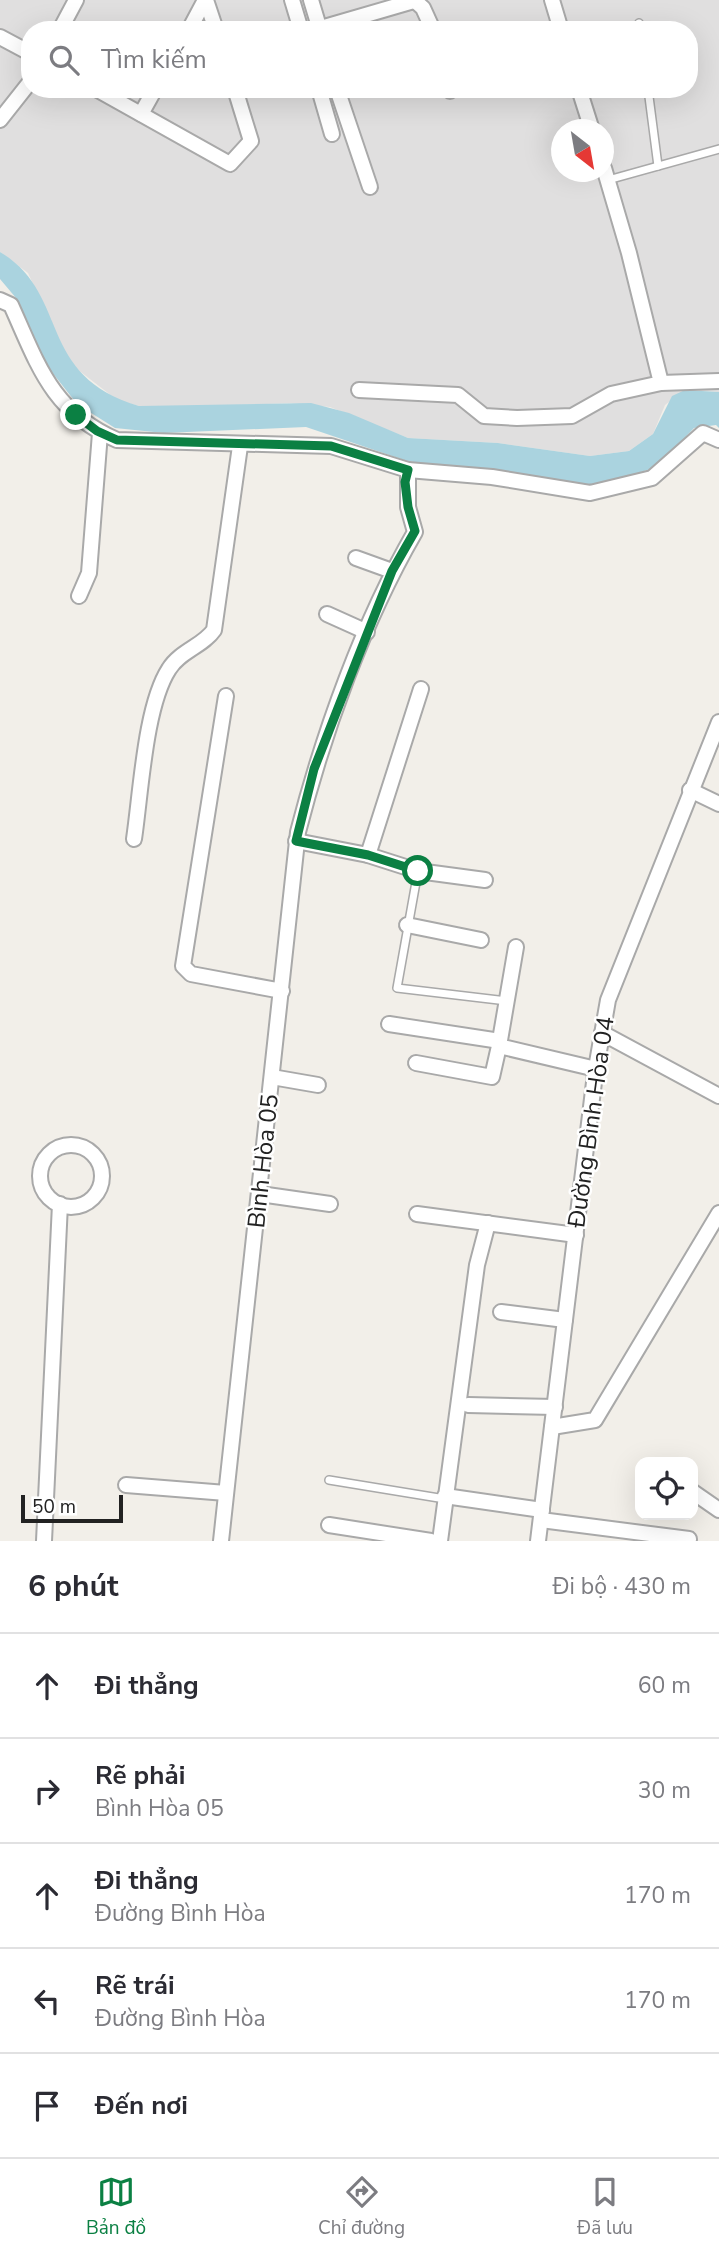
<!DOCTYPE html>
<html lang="vi">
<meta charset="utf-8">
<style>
body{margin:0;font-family:"Nunito Sans",sans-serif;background:#f7f7f7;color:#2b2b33}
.controls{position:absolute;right:21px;bottom:21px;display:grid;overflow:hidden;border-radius:14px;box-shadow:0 7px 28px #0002}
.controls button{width:63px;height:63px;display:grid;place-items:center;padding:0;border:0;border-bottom:2px solid #e1e1e2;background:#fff;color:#2b2b33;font:35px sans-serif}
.compass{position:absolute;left:551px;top:119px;width:63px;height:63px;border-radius:50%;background:#fff;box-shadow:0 7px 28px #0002;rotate:149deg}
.scale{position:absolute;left:21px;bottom:18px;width:102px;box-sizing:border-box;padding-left:7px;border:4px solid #222;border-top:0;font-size:19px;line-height:24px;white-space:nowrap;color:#222;-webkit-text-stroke:5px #fff;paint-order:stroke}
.stop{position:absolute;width:21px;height:21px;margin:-16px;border:5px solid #0b8043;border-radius:50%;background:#fff}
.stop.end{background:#0b8043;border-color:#fff;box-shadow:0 2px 7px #0008}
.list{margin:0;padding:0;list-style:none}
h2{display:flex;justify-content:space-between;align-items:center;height:91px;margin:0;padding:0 28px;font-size:30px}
h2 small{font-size:23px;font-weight:400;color:#7c7c81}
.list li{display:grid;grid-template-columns:46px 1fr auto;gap:21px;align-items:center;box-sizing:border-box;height:105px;padding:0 28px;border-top:2px solid #e1e1e2}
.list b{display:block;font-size:26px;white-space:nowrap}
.list p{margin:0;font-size:23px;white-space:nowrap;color:#7c7c81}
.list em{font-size:23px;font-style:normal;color:#7c7c81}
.icon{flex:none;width:38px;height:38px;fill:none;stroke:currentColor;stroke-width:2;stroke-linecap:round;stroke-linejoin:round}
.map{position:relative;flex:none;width:719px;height:1541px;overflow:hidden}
.search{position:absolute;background:#fff;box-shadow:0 7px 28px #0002;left:21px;right:21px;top:21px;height:77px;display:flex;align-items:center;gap:18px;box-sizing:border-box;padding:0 24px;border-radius:28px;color:#7c7c81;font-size:26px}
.sheet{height:616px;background:#fff}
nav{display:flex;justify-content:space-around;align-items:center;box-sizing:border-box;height:98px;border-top:2px solid #e1e1e2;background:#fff;font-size:19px;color:#7c7c81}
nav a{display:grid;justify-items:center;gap:4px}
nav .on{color:#0b8043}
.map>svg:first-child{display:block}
</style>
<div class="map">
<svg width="719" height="1541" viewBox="0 0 719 1541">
<rect width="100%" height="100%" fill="#f2efe9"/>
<!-- residential -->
<path fill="#e0dfdf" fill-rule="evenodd" d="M0,0H719V392L685,390L665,405L653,434L629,451L590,456L498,443L408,438L330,407L290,403L165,408L139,406L117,400L77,369L62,348L28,273L0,252ZM30,30H689V89H30ZM562,130H604V172H562Z"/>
<!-- water -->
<path fill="#aad3df" d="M0,252C71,294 35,375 139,406L311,403L349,413L408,438L498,443L590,456L629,451L653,434L672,396L685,390L719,392V428L716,425L694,428L657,467L589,488L407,461L306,427L164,433L115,428L77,404L44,362L16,298L0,279Z"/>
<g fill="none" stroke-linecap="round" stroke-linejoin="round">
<defs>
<g id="service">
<path d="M639,23L640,30"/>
<path d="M648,89L658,166"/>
<path d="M608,180L719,149"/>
<path d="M418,871L397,988L507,1001"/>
<path d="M329,1480L445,1499"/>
</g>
<g id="minor">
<path d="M206,0L216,30"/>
<path d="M292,0L301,30"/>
<path d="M311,0L320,30"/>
<path d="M414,0L423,8L433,30"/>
<path d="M552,0L561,30"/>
<path d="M60,30L76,0"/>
<path d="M189,30L205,0"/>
<path d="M314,30L417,0"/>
<path d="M0,37L30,53"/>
<path d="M96,89L230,164L251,141L235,89"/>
<path d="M319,89L332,134"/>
<path d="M337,89L370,187"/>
<path d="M450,89V91"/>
<path d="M579,89L592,130"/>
<path d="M141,114L155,89"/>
<path d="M0,120L30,82"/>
<path d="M0,300L11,305C38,365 52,412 117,440L331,446L408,470V507L415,532C363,622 324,731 298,832L221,1541"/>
<path d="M661,383L719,381"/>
<path d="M359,390L458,395L484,416L517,418L572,416L611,394L661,383L629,253L604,168"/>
<path d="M408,470L492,477L590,493L652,478L703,433L719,440"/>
<path d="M356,558L392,571"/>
<path d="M79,596L89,573L100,433"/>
<path d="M327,614L367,632"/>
<path d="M226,696L183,966L191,974L282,991"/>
<path d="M690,790L719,804"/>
<path d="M134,839C141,792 145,706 169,669C180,651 203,646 214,630L240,446"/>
<path d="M296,841L368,855L418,871L485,880"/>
<path d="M368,855L421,689"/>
<path d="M407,925L481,940"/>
<path d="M516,947L499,1046L596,1069"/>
<path d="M389,1024L500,1041"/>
<path d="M602,1033L719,1096"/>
<path d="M416,1063L492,1077L499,1046"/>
<path d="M272,1077L318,1085"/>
<circle cx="71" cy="1176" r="31"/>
<path d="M260,1194L330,1204"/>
<path d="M417,1214L576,1235"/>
<path d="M501,1312L565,1320"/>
<path d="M468,1405L555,1407"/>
<path d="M552,1427L595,1420L719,1213"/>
<path d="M126,1485L226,1493"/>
<path d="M693,1492L719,1510"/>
<path d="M445,1496L542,1510"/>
<path d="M541,1520L689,1539"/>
<path d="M329,1525L431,1541"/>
<path d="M44,1541L60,1204"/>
<path d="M440,1541L477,1265L488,1223"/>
<path d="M538,1541L595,1074L608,1000L719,722"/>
</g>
</defs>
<!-- service casing -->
<use href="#service" stroke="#a9a9a9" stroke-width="10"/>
<!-- minor casing -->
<use href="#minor" stroke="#a9a9a9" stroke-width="18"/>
<!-- service -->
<use href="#service" stroke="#fff" stroke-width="7"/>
<!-- minor -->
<use href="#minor" stroke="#fff" stroke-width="14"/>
</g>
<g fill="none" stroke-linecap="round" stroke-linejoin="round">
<!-- route -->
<path stroke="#0b8043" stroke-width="9" d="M76,415L97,431L117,440L331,446L408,470L405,482L408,507L415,531L392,571L314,769L296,841L368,855L418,871"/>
</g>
<g text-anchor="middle" stroke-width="5" stroke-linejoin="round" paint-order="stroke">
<!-- street labels -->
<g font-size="24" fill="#222" stroke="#fff">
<text transform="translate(591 1122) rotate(-82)" y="8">Đường Bình Hòa 04</text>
<text transform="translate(263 1161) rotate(-84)" y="8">Bình Hòa 05</text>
</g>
</g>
</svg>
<div class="controls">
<button><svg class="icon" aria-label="locate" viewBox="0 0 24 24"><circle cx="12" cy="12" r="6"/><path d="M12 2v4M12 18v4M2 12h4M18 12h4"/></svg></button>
</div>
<svg class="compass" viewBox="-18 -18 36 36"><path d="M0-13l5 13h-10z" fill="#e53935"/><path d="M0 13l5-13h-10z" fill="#7c7c81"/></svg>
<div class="scale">50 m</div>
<div class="stop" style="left:418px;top:871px"></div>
<div class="stop end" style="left:76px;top:415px"></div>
<div class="search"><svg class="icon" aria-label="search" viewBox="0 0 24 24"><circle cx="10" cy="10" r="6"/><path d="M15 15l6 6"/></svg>Tìm kiếm</div>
</div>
<section class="sheet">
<h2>6 phút<small>Đi bộ · 430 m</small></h2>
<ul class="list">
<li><svg class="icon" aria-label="ahead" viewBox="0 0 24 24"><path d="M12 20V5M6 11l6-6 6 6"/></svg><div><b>Đi thẳng</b></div><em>60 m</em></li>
<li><svg class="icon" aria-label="right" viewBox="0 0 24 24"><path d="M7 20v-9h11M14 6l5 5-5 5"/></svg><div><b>Rẽ phải</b><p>Bình Hòa 05</p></div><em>30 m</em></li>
<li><svg class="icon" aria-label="ahead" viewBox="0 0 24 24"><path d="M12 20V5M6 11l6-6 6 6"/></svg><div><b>Đi thẳng</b><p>Đường Bình Hòa</p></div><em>170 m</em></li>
<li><svg class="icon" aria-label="left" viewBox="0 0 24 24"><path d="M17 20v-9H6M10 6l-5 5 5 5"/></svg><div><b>Rẽ trái</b><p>Đường Bình Hòa</p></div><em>170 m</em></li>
<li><svg class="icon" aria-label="arrive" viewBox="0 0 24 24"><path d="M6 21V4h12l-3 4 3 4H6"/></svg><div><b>Đến nơi</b></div></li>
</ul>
</section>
<nav>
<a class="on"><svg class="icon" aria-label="map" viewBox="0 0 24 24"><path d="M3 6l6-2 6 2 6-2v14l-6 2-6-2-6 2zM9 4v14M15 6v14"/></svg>Bản đồ</a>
<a><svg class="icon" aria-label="directions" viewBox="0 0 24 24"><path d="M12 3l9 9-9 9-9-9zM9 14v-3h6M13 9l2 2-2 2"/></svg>Chỉ đường</a>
<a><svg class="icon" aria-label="saved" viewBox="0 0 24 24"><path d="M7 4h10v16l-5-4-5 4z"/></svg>Đã lưu</a>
</nav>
